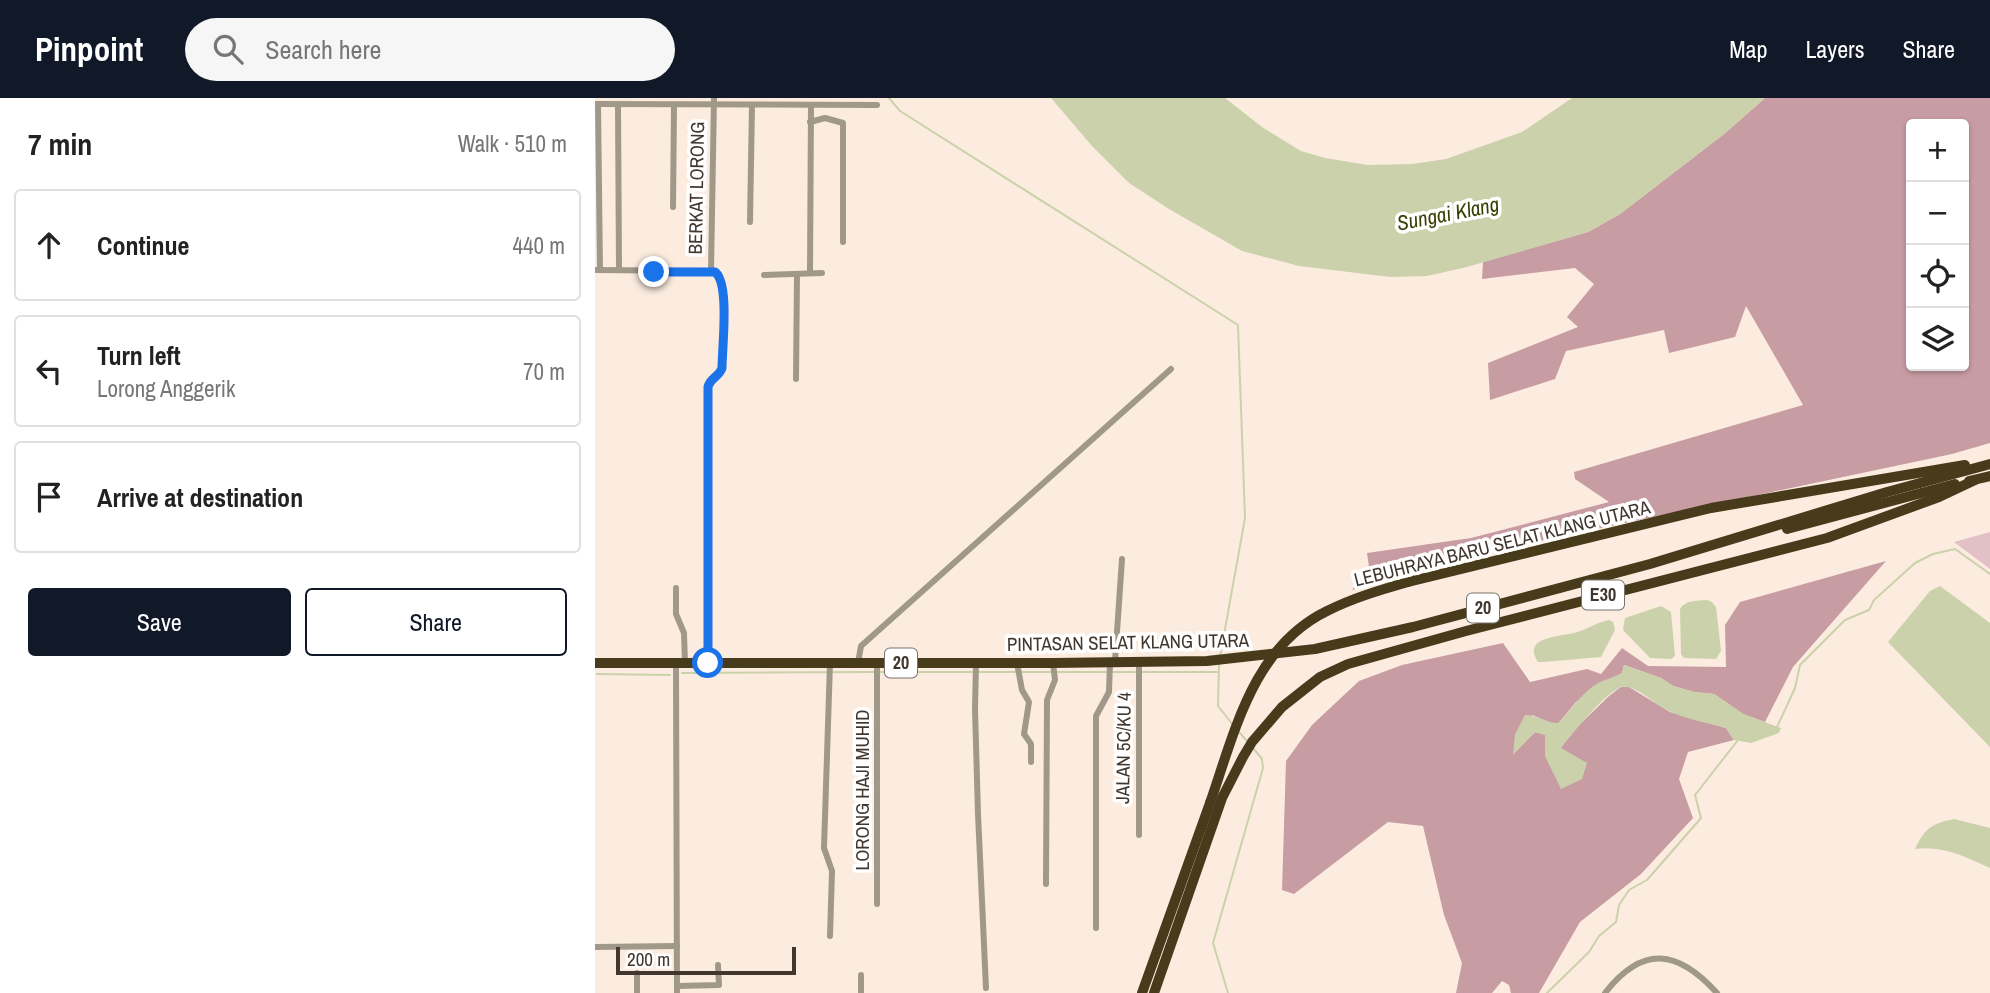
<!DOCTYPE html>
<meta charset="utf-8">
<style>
body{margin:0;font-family:"Archivo Narrow",sans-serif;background:#f6f6f6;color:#222}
.controls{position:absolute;right:21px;top:21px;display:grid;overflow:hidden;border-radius:7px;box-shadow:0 2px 5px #0004}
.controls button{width:63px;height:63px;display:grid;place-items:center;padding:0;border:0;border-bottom:2px solid #e0e0e0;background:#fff;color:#222;font:35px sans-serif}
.scale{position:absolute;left:21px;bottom:18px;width:180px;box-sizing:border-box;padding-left:7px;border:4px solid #41372e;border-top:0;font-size:19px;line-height:24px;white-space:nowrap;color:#41372e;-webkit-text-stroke:5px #fff;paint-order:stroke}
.stop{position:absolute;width:21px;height:21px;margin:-16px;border:5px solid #1a73e8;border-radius:50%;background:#fff}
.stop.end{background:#1a73e8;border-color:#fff;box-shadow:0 2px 7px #0008}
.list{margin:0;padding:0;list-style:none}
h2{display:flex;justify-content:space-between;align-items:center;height:91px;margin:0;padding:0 28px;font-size:30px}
h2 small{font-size:23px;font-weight:400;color:#767676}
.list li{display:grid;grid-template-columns:46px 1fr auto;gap:21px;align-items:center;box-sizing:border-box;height:112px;margin:0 14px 14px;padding:0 14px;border:2px solid #e0e0e0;border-radius:7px}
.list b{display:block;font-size:26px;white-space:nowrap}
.list p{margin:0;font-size:23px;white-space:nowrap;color:#767676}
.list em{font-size:23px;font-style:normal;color:#767676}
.actions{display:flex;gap:14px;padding:21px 28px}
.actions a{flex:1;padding:16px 0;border:2px solid #111827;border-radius:7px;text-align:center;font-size:24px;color:#111827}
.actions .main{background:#111827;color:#fff}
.icon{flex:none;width:38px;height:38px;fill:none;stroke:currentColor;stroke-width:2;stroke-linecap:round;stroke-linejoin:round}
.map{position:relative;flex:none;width:1395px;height:895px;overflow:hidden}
header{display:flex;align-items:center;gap:42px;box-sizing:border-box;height:98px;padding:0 35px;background:#111827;color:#fff}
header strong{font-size:33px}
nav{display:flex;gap:38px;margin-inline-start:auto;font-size:24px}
.search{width:490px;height:63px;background:#f6f6f6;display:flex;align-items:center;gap:18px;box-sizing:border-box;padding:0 24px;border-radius:38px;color:#767676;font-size:26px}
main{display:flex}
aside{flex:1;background:#fff}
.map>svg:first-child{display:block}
</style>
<header>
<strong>Pinpoint</strong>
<div class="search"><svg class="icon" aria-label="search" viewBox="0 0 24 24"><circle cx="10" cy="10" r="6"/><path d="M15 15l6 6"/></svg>Search here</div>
<nav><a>Map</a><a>Layers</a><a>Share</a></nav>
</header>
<main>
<aside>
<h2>7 min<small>Walk · 510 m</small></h2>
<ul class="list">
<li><svg class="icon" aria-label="ahead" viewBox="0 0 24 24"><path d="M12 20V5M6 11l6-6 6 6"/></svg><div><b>Continue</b></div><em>440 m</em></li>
<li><svg class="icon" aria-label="left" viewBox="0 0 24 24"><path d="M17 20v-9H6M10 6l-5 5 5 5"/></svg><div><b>Turn left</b><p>Lorong Anggerik</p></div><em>70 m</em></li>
<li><svg class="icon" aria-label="arrive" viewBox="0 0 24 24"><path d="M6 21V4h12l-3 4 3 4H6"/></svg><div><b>Arrive at destination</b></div></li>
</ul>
<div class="actions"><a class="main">Save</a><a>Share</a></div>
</aside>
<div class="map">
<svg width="1395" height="895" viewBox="0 0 1395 895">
<rect width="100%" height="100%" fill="#fcecdf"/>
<!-- green -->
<path fill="#e3c0c6" d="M1395,434V471L1359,444Z"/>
<!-- forest -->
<g fill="#c79ca3" fill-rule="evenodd">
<path d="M1170,0H1395V345L1357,356L826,468L757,492L774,469L772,455L876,440L1014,404L980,381L979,374L1208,307L1151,208L1140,239L1074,255L1069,232L971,253L960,281L895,302L893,265L983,229L972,219L999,186L980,170L887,181L888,164L993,134L1025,116L1129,36ZM1316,26H1369V268H1316Z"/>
<path d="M1291,463L1198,569L1170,624L1148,616L1119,596L1099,594L1078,588L1066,580L1029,567L1027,575L981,604L963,626L956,625L937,617L918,656L940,634L951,637L950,658L965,650L983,628L1014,598L1026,589H1034L1075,614L1131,630L1139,642L1093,654L1084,681L1098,720L1046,776L985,824L944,895H916L914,887L907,883L897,895H861L867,865L849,817L828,728L793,724L699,796L687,792L691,663L717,627L764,583L807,567L908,545L935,584L992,571L1006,576L1027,550L1053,568L1131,569L1130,527L1145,504Z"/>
</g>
<!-- water -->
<g fill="#cbd1ab">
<path d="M456,0H630L667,29L706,53L730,60L773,67L817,66L851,61L927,34L977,0H1170L1129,36L1025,116L993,134L872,169L832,178L795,179L704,168L647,153L574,111L534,85L497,48Z"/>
<path d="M1345,488L1395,525V649L1293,544L1335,493Z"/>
<path d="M1112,502L1117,504L1121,509L1126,553L1121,561L1089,560L1086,556L1085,511C1090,502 1101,503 1112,502Z"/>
<path d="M1066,508L1076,514L1080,558L1076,561L1055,560L1028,532L1030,520Z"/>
<path d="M1014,522L1018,524L1020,532L1006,559L948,564H943C926,538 966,539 982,534C993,531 1002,524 1014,522Z"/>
<path d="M1029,567L1066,580L1078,588L1099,594L1119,596L1148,616L1186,630L1184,635L1156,645L1139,642L1131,630C1109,624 1084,620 1065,608C1056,602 1038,586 1027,589C1009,595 978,635 966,650L992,665L987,681L966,691L950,658V637L940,634L918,657L920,636L930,617C942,617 951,625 963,625C977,612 987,593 1005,584C1012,581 1019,579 1027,575Z"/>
<path d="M1359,721L1395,730V770C1371,759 1347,747 1320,751C1331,729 1336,726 1359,721Z"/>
</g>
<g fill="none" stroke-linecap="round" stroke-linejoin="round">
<!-- stream -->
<g stroke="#cbd1ab" stroke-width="2">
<path d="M294,0L305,13L643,227L650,420L625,559"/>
<path d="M624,565L623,608L638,627"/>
<path d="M285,574H377"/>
<path d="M383,574H542"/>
<path d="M547,574H622"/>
<path d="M87,575L279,574"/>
<path d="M2,576L75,577"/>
<path d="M1182,629L1200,590L1205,567L1250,522L1274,512L1279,502L1320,465L1338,456L1360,451L1395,476"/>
<path d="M644,634L652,643"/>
<path d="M633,895L618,845L668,670L667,661L658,650"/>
<path d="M952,895L994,854L1004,838L1021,824L1024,807L1034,792L1052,782L1106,720L1100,697L1143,642"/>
</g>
<!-- minor -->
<g stroke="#a0998a" stroke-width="6">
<path d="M0,6L282,7"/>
<path d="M3,6L5,172"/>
<path d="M23,7L24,171"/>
<path d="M215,24L230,20L248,25V144"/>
<path d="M78,109L79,7"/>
<path d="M155,124L157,7"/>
<path d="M0,172L116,173L124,176C133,205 127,239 127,270C124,279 115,280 113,289V565"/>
<path d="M116,173L119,0"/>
<path d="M215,175L216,7"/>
<path d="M169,177L227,175"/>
<path d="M201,281L202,177"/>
<path d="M81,490V516L89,535L90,565"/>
<path d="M520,563L527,461"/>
<path d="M544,563V737"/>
<path d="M81,565L82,895"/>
<path d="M235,565L229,750L237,773L235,838"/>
<path d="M263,565L266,548L576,271"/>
<path d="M381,565L380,611L383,716L391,890"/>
<path d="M422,565L427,592L434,604L429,636L436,646V664"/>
<path d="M451,786L452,602L460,582L458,565"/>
<path d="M282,806V565"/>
<path d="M501,830V618L514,594L515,564"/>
<path d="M0,849L82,848"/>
<path d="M82,888L124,887L123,867"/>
<path d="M42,895V875"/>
<path d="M266,895V877"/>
<path d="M1010,895C1048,846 1083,852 1122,895"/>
</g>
<!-- highway -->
<g stroke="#483b1b" stroke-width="10">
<path d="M1374,383L1395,378"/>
<path d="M1192,431L1360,386"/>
<path d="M813,484L1116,410L1370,367"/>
<path d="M0,565H458L612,563L720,551L818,529L1055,466L1292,394L1395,366"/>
<path d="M547,895L615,705"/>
<path d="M559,895L627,700L648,659L657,644L687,609L725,579L753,566L871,533L1232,440L1344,399L1380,382"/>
</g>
<!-- highway-bridge -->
<path stroke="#483b1b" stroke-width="10" d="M615,705C640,633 658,549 732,513C758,500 785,492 813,484"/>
</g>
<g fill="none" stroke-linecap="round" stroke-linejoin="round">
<!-- route -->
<path stroke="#1a73e8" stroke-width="9" d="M59,174H120C135,185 127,250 127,270C124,279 115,280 113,289V565"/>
</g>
<g text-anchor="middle" stroke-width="7" stroke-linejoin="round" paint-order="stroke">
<!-- shield labels -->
<g fill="#fff" stroke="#7a736d" stroke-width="2">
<rect x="987" y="482.5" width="42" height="29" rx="5"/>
<rect x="872" y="495.5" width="32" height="29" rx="5"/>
<rect x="290" y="550.5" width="32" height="29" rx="5"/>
</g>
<g font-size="18" font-weight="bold" fill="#41372e">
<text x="1008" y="503">E30</text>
<text x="888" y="516">20</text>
<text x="306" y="571">20</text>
</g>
<!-- street labels -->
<g font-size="19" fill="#41372e" stroke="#fff">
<text transform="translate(101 90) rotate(-89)" y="7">BERKAT LORONG</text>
<text transform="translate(907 445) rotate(-14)" y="7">LEBUHRAYA BARU SELAT KLANG UTARA</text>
<text transform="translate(533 544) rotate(-1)" y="7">PINTASAN SELAT KLANG UTARA</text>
<text transform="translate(528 650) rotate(-89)" y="7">JALAN 5C/KU 4</text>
<text transform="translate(267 692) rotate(-90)" y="7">LORONG HAJI MUHID</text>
</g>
<!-- water labels -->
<g font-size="21" font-style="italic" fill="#393f00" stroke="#fff">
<text transform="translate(853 116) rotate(-11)" y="7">Sungai Klang</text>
</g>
</g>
</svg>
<div class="controls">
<button>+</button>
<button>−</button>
<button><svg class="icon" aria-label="locate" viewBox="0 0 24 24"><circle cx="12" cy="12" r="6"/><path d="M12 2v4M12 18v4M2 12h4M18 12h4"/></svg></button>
<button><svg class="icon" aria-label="layers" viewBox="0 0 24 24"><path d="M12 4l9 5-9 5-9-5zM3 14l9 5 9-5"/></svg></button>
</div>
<div class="scale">200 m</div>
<div class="stop" style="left:113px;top:565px"></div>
<div class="stop end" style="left:59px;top:174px"></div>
</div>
</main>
